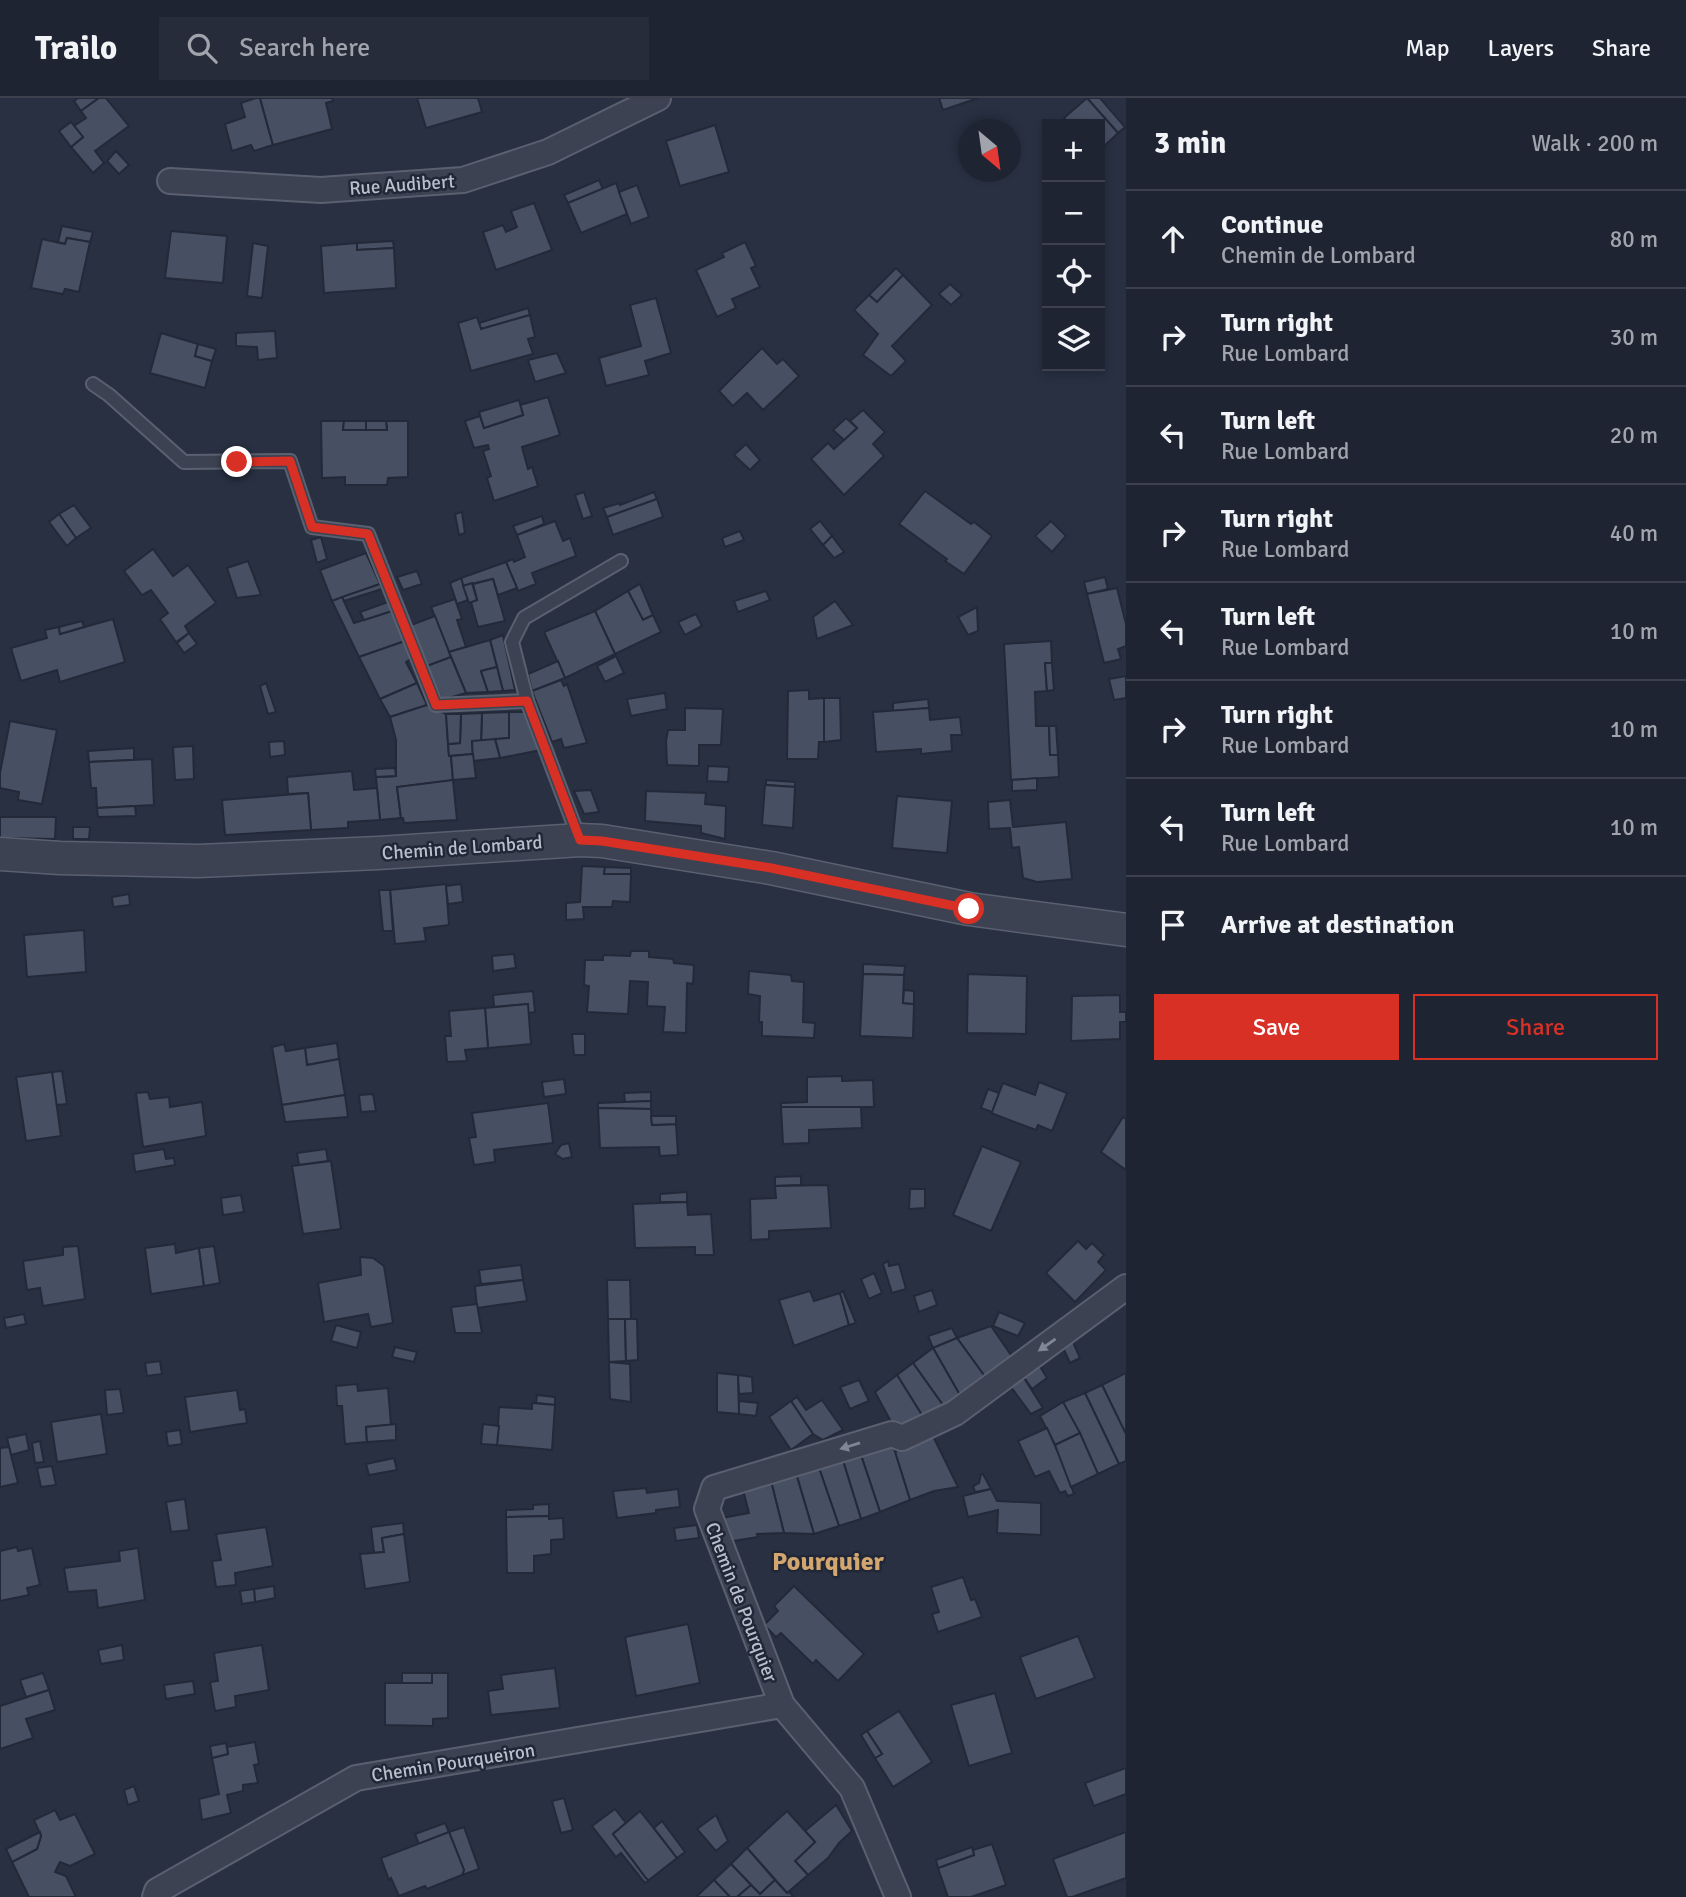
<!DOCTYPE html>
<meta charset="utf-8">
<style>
body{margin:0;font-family:Signika,sans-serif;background:#262c3a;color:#f1f3f6}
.controls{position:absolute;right:21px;top:21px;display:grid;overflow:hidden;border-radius:0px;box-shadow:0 4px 10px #0003}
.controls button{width:63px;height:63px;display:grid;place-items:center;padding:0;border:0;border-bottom:2px solid #3c414d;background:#1e2432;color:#f1f3f6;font:35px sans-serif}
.compass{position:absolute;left:958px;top:21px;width:63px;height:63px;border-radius:50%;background:#1e2432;box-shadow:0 4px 10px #0003;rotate:151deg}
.stop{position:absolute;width:21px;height:21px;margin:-16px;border:5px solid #d93025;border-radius:50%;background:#fff}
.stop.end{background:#d93025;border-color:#fff;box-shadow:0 2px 7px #0008}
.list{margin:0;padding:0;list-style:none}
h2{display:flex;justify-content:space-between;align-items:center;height:91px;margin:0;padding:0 28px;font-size:30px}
h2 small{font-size:23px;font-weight:400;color:#a1a4ac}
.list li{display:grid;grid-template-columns:46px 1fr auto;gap:21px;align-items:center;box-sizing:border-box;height:98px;padding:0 28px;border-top:2px solid #3c414d}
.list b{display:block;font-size:26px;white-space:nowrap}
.list p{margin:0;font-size:23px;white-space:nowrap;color:#a1a4ac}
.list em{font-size:23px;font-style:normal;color:#a1a4ac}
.actions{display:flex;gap:14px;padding:21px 28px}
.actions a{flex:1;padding:16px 0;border:2px solid #d93025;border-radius:0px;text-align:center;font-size:24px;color:#d93025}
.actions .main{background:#d93025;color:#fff}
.icon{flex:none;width:38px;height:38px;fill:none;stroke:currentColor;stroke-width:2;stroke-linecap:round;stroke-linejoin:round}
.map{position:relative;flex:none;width:1126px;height:1799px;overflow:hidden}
header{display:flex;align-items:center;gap:42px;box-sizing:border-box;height:98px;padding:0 35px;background:#1e2432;border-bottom:2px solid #3c414d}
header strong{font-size:33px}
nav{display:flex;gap:38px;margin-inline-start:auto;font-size:24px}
.search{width:490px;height:63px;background:#262c3a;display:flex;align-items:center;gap:18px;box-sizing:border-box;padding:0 24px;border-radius:0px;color:#a1a4ac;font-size:26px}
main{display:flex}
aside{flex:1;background:#1e2432}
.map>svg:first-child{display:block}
</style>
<header>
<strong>Trailo</strong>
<div class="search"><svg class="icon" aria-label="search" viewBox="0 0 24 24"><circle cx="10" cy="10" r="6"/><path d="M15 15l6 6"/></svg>Search here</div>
<nav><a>Map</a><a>Layers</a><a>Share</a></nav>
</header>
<main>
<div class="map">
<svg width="1126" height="1799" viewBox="0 0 1126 1799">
<rect width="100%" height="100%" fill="#283042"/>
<!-- building -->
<g fill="#474f63" stroke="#232939" stroke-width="2">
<path d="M78,0H99L81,13L74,3Z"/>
<path d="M99,0H106L129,28L95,53L104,65L93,75L71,49L83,39L74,28L86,20L81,13Z"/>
<path d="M256,0H260L273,47L254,53L251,47L232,53L225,26L245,19L241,5Z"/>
<path d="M260,0H332L333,3L326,5L332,31L273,47Z"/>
<path d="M417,0H478L482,14L426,30Z"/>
<path d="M939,0H978L943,12Z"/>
<path d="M1087,0H1100L1125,29L1118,35Z"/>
<path d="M1087,0L1118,35L1100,52V26H1061L1066,22L1064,20Z"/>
<path d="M71,24L83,39L71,49L59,33Z"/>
<path d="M715,27L729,74L680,88L666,43Z"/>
<path d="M116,53L129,67L119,76L107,63Z"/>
<path d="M599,82L603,91L568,105L564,97Z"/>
<path d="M616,85L627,116L581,135L568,105Z"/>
<path d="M637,87L649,119L631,126L619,94Z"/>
<path d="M534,105L552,152L496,172L483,134L503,127L506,134L517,129L511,113Z"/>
<path d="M62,128L93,134L90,144L67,140L65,146L58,144Z"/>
<path d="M171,133L227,138L223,185L165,180Z"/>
<path d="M67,140L90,144L79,194L65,191L63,196L31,190L42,141L65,146Z"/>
<path d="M393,143L394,150L357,152V145Z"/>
<path d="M745,144L756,168L751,170L760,189L732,201L736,210L717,219L696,172L724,159L722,155Z"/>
<path d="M253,145L268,148L262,200L247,198Z"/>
<path d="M357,145V152L394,150L396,190L324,195L321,148Z"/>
<path d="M896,170L903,177L877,204L869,197Z"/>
<path d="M903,177L932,207L892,248L906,263L891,278L863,257L878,236L854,212L869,197L877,204Z"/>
<path d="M950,186L962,197L951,207L939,196Z"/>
<path d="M656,200L671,255L645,263L649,277L606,288L599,260L641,248L630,207Z"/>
<path d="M528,210L530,217L481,231L479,225Z"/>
<path d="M530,217L535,239L528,241L533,256L471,273L458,225L477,219L481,231Z"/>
<path d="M275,233L277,260L258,262L257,249L236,248V235Z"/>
<path d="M161,235L198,246L195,258L212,263L205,290L150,275Z"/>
<path d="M198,246L216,251L212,263L195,258Z"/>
<path d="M762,250L777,266L783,261L799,278L763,312L747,295L733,308L719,293Z"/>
<path d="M557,255L566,275L535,284L528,262Z"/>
<path d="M548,299L560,337L522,349L528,371L532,369L538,388L494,403L487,380L491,378L483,353L489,351L488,347L474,350L465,323L480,318L484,330L523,317L520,307Z"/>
<path d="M519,302L523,317L484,330L479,314Z"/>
<path d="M863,312L885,334L873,346L884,358L844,397L811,361L828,345L834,351L857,330L850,323Z"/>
<path d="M846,320L857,330L844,342L833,332Z"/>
<path d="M321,323H344L343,332H387L386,323H408V379L388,380L387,387H345V379L322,380Z"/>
<path d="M344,323H366V332H343Z"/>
<path d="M366,323H386L387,332H366Z"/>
<path d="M746,346L760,362L750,372L734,357Z"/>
<path d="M925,393L971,426L974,424L992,438L964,476L945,463L947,461L899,426Z"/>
<path d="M584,394L592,418L583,421L575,397Z"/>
<path d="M654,394L657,401L607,419L603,410L620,405V407Z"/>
<path d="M657,401L663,419L613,437L607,419Z"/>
<path d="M74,407L91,430L76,440L59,416Z"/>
<path d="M462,414L465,435L459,437L455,416Z"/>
<path d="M59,416L76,440L67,448L49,424Z"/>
<path d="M542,418L544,426L517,437L513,428Z"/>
<path d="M555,423L563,443L570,440L576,458L532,475L536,486L518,493L506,464L513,461L514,464L525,459L517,437Z"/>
<path d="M820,423L832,438L823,447L810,431Z"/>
<path d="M1051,423L1066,438L1052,454L1035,438Z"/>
<path d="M740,433L744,442L725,449L722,440Z"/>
<path d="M832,438L844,454L834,460L823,447Z"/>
<path d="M321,439L327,461L317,465L311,442Z"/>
<path d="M153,451L173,478L188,467L216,505L185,528L189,535L176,544L160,521L168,515L151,492L142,497L124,473Z"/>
<path d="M366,455L380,486L332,503L320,472Z"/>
<path d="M248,463L261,497L237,500L227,470Z"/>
<path d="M506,464L517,490L498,497L493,481L463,488L461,480Z"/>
<path d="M417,473L422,486L403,492L397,479Z"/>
<path d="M1105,479L1108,491L1087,496L1084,484Z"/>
<path d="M461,480L468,502L457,506L450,485Z"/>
<path d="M493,481L505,523L478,529L471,504L477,502L473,486Z"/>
<path d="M472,485L477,502L469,505L463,488Z"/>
<path d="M380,486L382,491L344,503L342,499Z"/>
<path d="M640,486L653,517L643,522L628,493Z"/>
<path d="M1117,490L1126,526V548L1118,551L1121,561L1104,565L1087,496Z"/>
<path d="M628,493L643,522L653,517L661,534L615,556L595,513Z"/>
<path d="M766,493L770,502L738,514L734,503Z"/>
<path d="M342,499L354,525L392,513L405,543L359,559L332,503Z"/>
<path d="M455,501L462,521L457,522L466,549L449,554L431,509Z"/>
<path d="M835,503L853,527L817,541L813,519Z"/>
<path d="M388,504L392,513L364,522L360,514Z"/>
<path d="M977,509L978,533L968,537L958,519Z"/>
<path d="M595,513L615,556L565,580L544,534Z"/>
<path d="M696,516L702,528L685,537L678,524Z"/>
<path d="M435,518L451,559L427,568L411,527Z"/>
<path d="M113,521L125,564L60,584L57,572L21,583L11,550L47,540L45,532L59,529L60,536Z"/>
<path d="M82,523L84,529L60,536L59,529Z"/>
<path d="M189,535L197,546L184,555L177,545Z"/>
<path d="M503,537L515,592L503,593L490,542Z"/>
<path d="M490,542L497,569L481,573L488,594L466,595L449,554Z"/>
<path d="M405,543L412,560L406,564L417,585L380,601L359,559Z"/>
<path d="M1051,543L1052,565H1045L1047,593L1035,594L1036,628H1049L1050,657H1058L1059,679L1011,682L1004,546Z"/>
<path d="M616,558L624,575L605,584L597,568Z"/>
<path d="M451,559L466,595L442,602L427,568Z"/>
<path d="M558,563L565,580L532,593L528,576Z"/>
<path d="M1045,565H1052L1054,592L1047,593Z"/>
<path d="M497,569L503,593L488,594L481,573Z"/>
<path d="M1126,578V600L1114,602L1109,581Z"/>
<path d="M561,582L564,588L567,586L587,645L564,650L561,641L552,644L532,593Z"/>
<path d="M266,585L276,614L268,616L260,588Z"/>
<path d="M417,585L427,607L390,619L380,601Z"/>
<path d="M809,592V601L824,600V644H819L818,661H787L788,593Z"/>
<path d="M665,595L667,611L631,618L627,601Z"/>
<path d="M824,600H840L841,642L824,644Z"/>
<path d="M928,601L929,610L893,613V605Z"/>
<path d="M427,607L446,616L449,658H451L453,682L397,689L401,720L380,722L376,679L396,678V642L390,619Z"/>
<path d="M685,610L723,611L721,647H699V668L667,667L666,643L668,632H685Z"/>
<path d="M929,610L930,622L960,619L962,637H951L952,653L921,656V651L876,654L873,614Z"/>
<path d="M509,614V640L481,643L482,615Z"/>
<path d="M509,614H525L541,652L500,660L495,641L509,640Z"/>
<path d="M482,615L481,643H472L473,656L449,658L448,646L460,645L461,616Z"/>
<path d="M446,616H461L460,645L448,646Z"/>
<path d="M10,623L57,632L42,706L18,702L19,694L0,690V675Z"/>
<path d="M1049,628H1056L1058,657H1050Z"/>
<path d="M495,641L500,660L473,663L472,643Z"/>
<path d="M284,643L285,657L270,659L269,644Z"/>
<path d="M193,648L194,681L175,682L173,649Z"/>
<path d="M134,650V662L89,664L88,653Z"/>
<path d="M473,656L476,680L453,682L451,658Z"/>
<path d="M152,661L154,707L97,710L96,690H91L89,664Z"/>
<path d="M708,668L729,669L728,684L707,683Z"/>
<path d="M395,670L396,678L376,679L375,671Z"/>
<path d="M352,673L354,692L377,690L380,722L348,724V730L311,732L308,695L288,696L287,679Z"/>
<path d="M1037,680V692L1012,693V682Z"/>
<path d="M453,682L457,722L404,725L403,720H401L397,689Z"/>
<path d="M766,682L795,684V689L766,687Z"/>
<path d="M765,687L795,689L793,730L762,727Z"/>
<path d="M591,692L599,714L584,716L574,693Z"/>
<path d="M646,693L706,695L705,706L726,708L725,741L701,735V728L645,723Z"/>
<path d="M308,695L311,732L225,737L222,702Z"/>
<path d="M897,698L952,703L947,755L892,750Z"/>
<path d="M1010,702L1013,729L1066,724L1072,781L1037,784L1023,780L1019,749L1012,750L1010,730L989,731L988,704Z"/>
<path d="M135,708L136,718L98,719L97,710Z"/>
<path d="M0,719H56L55,741L0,740Z"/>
<path d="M73,729H90L89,741H73Z"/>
<path d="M582,768L605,769L604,776H631L630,804L613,803L612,809H583L584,821L566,822V805L580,804Z"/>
<path d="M605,769L631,770V776H604Z"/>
<path d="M446,786L449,827L424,830L426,843L395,846L390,792Z"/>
<path d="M461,786L463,804L448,806L446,788Z"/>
<path d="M379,792H390L393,833H383Z"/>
<path d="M129,796L130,807L113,809L112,799Z"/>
<path d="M84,832L86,874L27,879L24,837Z"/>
<path d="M631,853H649V859L673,861L674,865L694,867L693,886L687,885L686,935L663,934L665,909L647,908L648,884L630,883L628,916L587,914L589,888L584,887L585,862H603V857L630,858Z"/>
<path d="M514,856L516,870L493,873L492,858Z"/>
<path d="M863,866L905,868L904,877L863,876Z"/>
<path d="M749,873L791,877L792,883L804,884L803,924L815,925L814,940L762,938V924H759L760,898L748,896Z"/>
<path d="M863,876L904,877L903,905L914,906L913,940L860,938Z"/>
<path d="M968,876L1027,878L1026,936L967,935Z"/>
<path d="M904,892L914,893V906L903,905Z"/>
<path d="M533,893L535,914L528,915V906L494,909L493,897Z"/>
<path d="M1120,897V914H1126V924H1120V941L1071,943L1072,898Z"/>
<path d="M528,906L531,946L488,950L485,910Z"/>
<path d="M485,910L488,950L465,952L467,963L447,964L445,938H451L449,913Z"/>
<path d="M572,936H585V957H574Z"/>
<path d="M337,945L339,961L307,967L305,950Z"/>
<path d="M284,946L286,953L305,950L307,967L339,961L345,997L282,1007L272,949Z"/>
<path d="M62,973L67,1006L56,1007L52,974Z"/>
<path d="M52,974L61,1038L26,1043L16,979Z"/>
<path d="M842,978V983L873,982L874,1009H781V1005L807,1004V979Z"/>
<path d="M564,981L566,996L544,999L542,984Z"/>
<path d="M1039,984L1067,995L1052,1033L1038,1027L1036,1032L991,1015L1003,985L1035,997Z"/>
<path d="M988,991L999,995L992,1014L981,1010Z"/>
<path d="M148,994L150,1001L169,999L170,1009L202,1004L206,1038L143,1049L136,995Z"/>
<path d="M651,994V1003L625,1004L624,995Z"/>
<path d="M373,996L376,1013L361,1014L359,997Z"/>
<path d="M345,997L348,1019L285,1024L282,1007Z"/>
<path d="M651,1003V1011L598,1010V1005Z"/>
<path d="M548,1005L553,1045L494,1052L495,1064L474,1067L469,1040L476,1039L472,1015Z"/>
<path d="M781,1009H861L862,1030L809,1032V1045L783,1046Z"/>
<path d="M598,1010L651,1011L652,1027L676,1026L678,1057L660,1058L659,1049L600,1050Z"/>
<path d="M651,1018H676V1026L652,1027Z"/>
<path d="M1123,1019L1126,1021V1072L1101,1054Z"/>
<path d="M569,1045L572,1059L563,1061L555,1056L561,1047Z"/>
<path d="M982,1048L1021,1064L991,1133L953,1117Z"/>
<path d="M164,1051L166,1061L174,1060L175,1067L135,1074L133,1056Z"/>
<path d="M326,1051L328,1063L299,1067L297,1055Z"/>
<path d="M331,1063L341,1131L303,1136L292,1068Z"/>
<path d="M801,1078V1087L775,1088V1079Z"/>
<path d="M828,1087L831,1130L769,1133V1141L751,1142L750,1101L776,1100L775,1088Z"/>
<path d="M910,1091H925V1110L909,1111Z"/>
<path d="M687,1094V1104H660V1096Z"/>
<path d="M241,1097L244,1114L223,1117L221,1100Z"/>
<path d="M687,1104L688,1117L711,1116L714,1157H695V1149L635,1150L633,1106Z"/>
<path d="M1078,1143L1086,1151L1092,1145L1104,1157L1098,1164L1106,1172L1075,1204L1046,1175Z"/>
<path d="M175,1146L176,1155L199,1150L204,1188L151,1196L145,1150Z"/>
<path d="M78,1148L85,1201L43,1208L40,1190L27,1192L23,1163L63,1157V1149Z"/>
<path d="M214,1148L220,1185L204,1188L199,1150Z"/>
<path d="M360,1159L373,1160L384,1168L393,1225L371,1229L368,1216L324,1224L318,1185L361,1177Z"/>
<path d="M888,1163L889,1168L899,1166L906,1191L892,1195L883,1166Z"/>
<path d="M521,1167L523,1182L481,1186L479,1172Z"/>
<path d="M874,1175L882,1195L869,1201L861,1181Z"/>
<path d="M523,1182L527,1203L477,1210L475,1188Z"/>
<path d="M607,1182H630L631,1221H608Z"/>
<path d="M932,1192L937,1207L919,1214L914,1198Z"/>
<path d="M810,1193L814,1203L840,1195L849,1227L794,1248L779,1202Z"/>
<path d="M843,1193L856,1225L849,1227L840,1195Z"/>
<path d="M477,1206L482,1235H455L451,1209Z"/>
<path d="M999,1214L1025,1225L1018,1238L993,1228Z"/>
<path d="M24,1216L26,1226L6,1230L4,1220Z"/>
<path d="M608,1221H625L626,1263L609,1264Z"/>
<path d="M625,1221H637L638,1262L626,1263Z"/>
<path d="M336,1227L361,1234L357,1250L331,1243Z"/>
<path d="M991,1228L1013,1260L986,1280L957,1240Z"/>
<path d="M952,1230L957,1240L933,1250L928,1238Z"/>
<path d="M1070,1237L1080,1260L1070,1265L1060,1243Z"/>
<path d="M957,1240L986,1280L961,1299L933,1250Z"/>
<path d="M395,1249L417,1254L414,1264L392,1259Z"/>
<path d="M933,1250L961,1299L945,1310L913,1265Z"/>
<path d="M1035,1260L1047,1280L1032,1291L1019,1272Z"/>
<path d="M160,1263L162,1276L147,1278L145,1265Z"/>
<path d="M609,1264L630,1266L631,1304L610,1301Z"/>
<path d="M913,1265L945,1310L925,1322L897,1277Z"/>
<path d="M1019,1272L1043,1310L1031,1316L1005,1281Z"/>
<path d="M717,1275L738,1277L739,1316L717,1314Z"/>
<path d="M1126,1275V1337L1102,1287Z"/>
<path d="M738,1277L752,1279L753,1295L739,1296Z"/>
<path d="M897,1277L925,1322L896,1333L875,1294Z"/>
<path d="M859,1282L869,1303L850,1311L840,1289Z"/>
<path d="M357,1286L358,1293L388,1290L391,1327L366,1329L367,1344L345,1346L342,1308H337L336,1288Z"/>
<path d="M1102,1287L1126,1336V1363L1119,1366L1085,1295Z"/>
<path d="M120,1291L124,1315L107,1317L105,1292Z"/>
<path d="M237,1292L240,1312L245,1311L247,1325L190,1334L185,1299Z"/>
<path d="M1085,1295L1119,1366L1098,1376L1063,1304Z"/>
<path d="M537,1297L555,1299V1307L536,1305Z"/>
<path d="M797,1299L806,1312L822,1302L843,1332L823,1342L813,1336L791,1303Z"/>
<path d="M739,1303L758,1305L756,1318L739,1316Z"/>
<path d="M791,1303L813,1336L791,1352L769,1319Z"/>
<path d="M1063,1304L1080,1335L1055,1347L1040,1318Z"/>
<path d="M532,1305L555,1307L552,1352L497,1347L499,1309L532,1311Z"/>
<path d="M101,1316L107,1356L57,1364L51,1324Z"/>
<path d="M396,1326V1342L367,1344L366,1329Z"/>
<path d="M483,1326L499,1328L497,1347L481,1346Z"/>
<path d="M1047,1330L1062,1363L1074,1396L1068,1398L1065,1393L1060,1395L1049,1373L1035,1379L1018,1343Z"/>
<path d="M180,1332L182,1346L168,1348L166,1334Z"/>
<path d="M930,1332L958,1389L934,1393L910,1402L895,1354Z"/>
<path d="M1080,1335L1098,1376L1071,1389L1055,1347Z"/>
<path d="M26,1336L29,1352L11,1357L7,1340Z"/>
<path d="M891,1341L910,1402L880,1414L859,1351Z"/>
<path d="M40,1343L44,1364L35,1365L32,1345Z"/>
<path d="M9,1349L18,1385L0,1389V1350Z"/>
<path d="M859,1351L880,1414L861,1421L841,1356Z"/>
<path d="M841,1356L861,1421L839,1428L817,1364Z"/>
<path d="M394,1360L397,1372L369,1377L366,1366Z"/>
<path d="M817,1364L839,1428L814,1436L795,1372Z"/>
<path d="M52,1368L56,1387L41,1389L37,1370Z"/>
<path d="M795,1372L814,1436L784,1435L770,1379Z"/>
<path d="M981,1376H983L991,1391L975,1394L973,1388L979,1385Z"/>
<path d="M770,1379L784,1435L757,1436L758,1439L727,1444L722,1420L749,1415L742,1388Z"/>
<path d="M646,1390L647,1395L678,1391L680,1409L656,1412V1415L617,1420L613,1393Z"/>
<path d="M991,1391L997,1403L1041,1405V1437L997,1435L998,1412L968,1419L963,1398Z"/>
<path d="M185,1401L189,1432L171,1434L166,1404Z"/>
<path d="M549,1406V1418L506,1419V1412L533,1411V1407Z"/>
<path d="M549,1418V1421L563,1420L564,1441L551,1442V1456L534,1458V1475H507L506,1419Z"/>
<path d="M403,1425L404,1436L382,1440L384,1454L374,1455L371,1429Z"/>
<path d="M697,1427L699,1440L676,1443L674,1430Z"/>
<path d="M266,1429L273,1468L235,1475L236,1487L216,1489L212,1463L221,1462L216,1436Z"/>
<path d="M404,1436L410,1484L365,1491L360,1456L384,1454L382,1440Z"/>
<path d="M17,1449L18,1453L32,1450L40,1487L27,1490L29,1497L0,1503V1453Z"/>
<path d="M138,1450L145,1502L98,1510L96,1492L68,1494L64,1470L120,1463L119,1453Z"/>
<path d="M963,1479L971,1502L975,1501L982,1519L938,1534L932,1516L939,1514L931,1489Z"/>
<path d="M274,1488L275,1500L255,1504L254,1491Z"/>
<path d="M794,1488L864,1556L838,1583L816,1562L813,1566L781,1535L776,1539L764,1527L778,1513L774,1508Z"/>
<path d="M254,1491L255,1504L242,1506L240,1493Z"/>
<path d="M688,1526L700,1585L636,1598L625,1539Z"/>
<path d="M1078,1538L1095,1580L1036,1601L1020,1559Z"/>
<path d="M122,1547L124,1562L101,1566L98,1552Z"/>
<path d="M262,1547L269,1592L235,1598L236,1609L215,1613L210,1584L218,1583L214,1555Z"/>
<path d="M555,1570L560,1610L491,1617L488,1593L503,1591L501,1577Z"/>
<path d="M43,1575L49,1592L26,1599L20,1582Z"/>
<rect x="402" y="1575" width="30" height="10"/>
<path d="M432,1575H448V1620L433,1621V1628L385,1627V1585H432Z"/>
<path d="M193,1583L195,1596L166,1601L164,1587Z"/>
<path d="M49,1592L55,1612L26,1621L33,1640L0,1651V1608Z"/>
<path d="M995,1595L1012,1655L969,1668L951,1607Z"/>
<path d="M899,1613L932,1664L893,1689L875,1660L882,1656L867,1633Z"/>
<path d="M867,1633L882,1656L875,1660L861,1637Z"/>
<path d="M255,1644L259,1666L254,1667L258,1685L243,1687V1693L227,1697L231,1715L202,1722L199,1701L219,1696L212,1660L228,1656L227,1649Z"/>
<path d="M226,1645L228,1656L212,1660L210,1648Z"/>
<path d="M1126,1670V1696L1094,1708L1085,1685Z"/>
<path d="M134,1688L139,1703L128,1707L124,1692Z"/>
<path d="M564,1700L573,1732L561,1735L552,1703Z"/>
<path d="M836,1707L852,1733L839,1745L828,1760L808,1777L795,1763L815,1744L805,1733Z"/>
<path d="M615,1711L626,1725L613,1736L646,1780L649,1782L645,1785L621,1755L616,1759L592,1728Z"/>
<path d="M55,1712L60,1722L75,1716L95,1756L70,1768L60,1764L55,1774L66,1778L76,1799H29L12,1764L37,1751L41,1738L34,1722Z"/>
<path d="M640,1713L677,1760L649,1782L646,1780L613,1736Z"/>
<path d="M787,1713L815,1744L795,1763L808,1777L787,1795L747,1750Z"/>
<path d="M716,1717L728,1743L716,1753L697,1731Z"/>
<path d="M662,1723L685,1754L677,1760L654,1730Z"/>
<path d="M445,1725L449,1734L419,1746L415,1736Z"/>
<path d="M464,1729L479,1771L462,1777L464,1772L449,1734Z"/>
<path d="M40,1734L41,1738L37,1751L12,1764L6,1751Z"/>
<path d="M449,1734L464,1772L462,1777L427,1791L425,1788L399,1798L391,1780L389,1782L381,1760Z"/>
<path d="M1126,1734V1780L1072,1799H1067L1053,1761Z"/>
<path d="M992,1746L1006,1787L971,1799H948L938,1770L974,1757L973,1752Z"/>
<path d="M972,1749L974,1757L938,1770L936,1762Z"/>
<path d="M747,1750L775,1782L760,1796L731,1766Z"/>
<path d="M731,1766L751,1787L737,1799H730L714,1782Z"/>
<path d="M714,1782L730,1799H696Z"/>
<path d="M775,1782L787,1795L789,1794L794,1799H737L751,1787L760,1796Z"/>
</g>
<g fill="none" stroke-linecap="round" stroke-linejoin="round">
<defs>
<g id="service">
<path d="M93,286L109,297L184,364L290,363L312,429L368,436L436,607L527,603"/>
<path d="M579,740L527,603L512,544L524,520L621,463"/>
</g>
<g id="minor">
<path d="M170,83L321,92L463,82L548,54L658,0"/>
<path d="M155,1799L157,1793L356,1680L782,1607"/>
<path d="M898,1799L852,1690L782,1607L707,1411L714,1390L892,1336L902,1340L955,1315L1126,1189"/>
</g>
<path id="tertiary" d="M0,756L60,760L198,763L378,755L580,742L602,743L771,770L969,811L1126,832"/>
</defs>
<!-- service casing -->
<use href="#service" stroke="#5a606f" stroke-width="16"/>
<!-- minor casing -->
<use href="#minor" stroke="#5a606f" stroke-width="28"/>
<!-- tertiary casing -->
<use href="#tertiary" stroke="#5a606f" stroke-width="35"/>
<!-- service -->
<use href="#service" stroke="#3c4251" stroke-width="12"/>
<!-- minor -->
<use href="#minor" stroke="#3c4251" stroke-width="24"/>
<!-- tertiary -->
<use href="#tertiary" stroke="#3c4251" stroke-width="32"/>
</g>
<!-- one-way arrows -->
<defs><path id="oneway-solid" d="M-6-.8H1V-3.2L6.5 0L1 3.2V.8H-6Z" transform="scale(1.75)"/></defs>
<g fill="#818694">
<use href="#oneway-solid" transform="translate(1047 1247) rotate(145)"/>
<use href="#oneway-solid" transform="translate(850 1348) rotate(163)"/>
</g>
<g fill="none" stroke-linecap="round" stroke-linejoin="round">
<!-- route -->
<path stroke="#d93025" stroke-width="9" d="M237,364L290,363L312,429L368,436L436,607L527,603L580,742L602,743L771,770L969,811"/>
</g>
<g text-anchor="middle" stroke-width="5" stroke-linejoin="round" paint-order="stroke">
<!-- street labels -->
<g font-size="19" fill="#b9becb" stroke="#212737">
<text transform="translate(402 86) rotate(-4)" y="7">Rue Audibert</text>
<text transform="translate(462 749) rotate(-4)" y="7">Chemin de Lombard</text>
<text transform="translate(742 1504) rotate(69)" y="7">Chemin de Pourquier</text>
<text transform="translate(453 1664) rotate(-9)" y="7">Chemin Pourqueiron</text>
</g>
<!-- district labels -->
<g font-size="26" font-weight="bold" fill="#d2a66e" stroke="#212737">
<text x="828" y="1472">Pourquier</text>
</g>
</g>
</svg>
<div class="controls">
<button>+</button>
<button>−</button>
<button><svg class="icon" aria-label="locate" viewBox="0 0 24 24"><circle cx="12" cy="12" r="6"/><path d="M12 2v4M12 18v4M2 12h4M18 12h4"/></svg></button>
<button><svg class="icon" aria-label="layers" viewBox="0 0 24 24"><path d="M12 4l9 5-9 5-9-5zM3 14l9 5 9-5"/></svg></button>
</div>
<svg class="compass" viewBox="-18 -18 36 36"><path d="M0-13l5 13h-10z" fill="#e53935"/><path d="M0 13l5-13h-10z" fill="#a1a4ac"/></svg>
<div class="stop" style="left:969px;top:811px"></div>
<div class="stop end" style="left:237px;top:364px"></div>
</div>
<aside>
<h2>3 min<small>Walk · 200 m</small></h2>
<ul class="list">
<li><svg class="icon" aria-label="ahead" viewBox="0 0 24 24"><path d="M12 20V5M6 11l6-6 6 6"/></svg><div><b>Continue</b><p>Chemin de Lombard</p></div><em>80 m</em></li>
<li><svg class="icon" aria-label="right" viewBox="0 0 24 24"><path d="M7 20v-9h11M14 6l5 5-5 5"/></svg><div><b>Turn right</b><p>Rue Lombard</p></div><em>30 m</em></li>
<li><svg class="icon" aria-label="left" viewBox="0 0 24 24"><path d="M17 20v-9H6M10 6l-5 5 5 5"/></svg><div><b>Turn left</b><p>Rue Lombard</p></div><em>20 m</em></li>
<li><svg class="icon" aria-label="right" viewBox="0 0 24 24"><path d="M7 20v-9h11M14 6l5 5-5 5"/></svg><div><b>Turn right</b><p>Rue Lombard</p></div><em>40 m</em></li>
<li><svg class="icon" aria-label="left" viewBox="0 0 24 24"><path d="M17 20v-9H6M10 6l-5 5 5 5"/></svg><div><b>Turn left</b><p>Rue Lombard</p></div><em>10 m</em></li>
<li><svg class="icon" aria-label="right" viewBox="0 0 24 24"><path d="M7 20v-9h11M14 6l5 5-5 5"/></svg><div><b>Turn right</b><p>Rue Lombard</p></div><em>10 m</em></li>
<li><svg class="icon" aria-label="left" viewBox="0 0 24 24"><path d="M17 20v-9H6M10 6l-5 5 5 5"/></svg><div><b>Turn left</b><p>Rue Lombard</p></div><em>10 m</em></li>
<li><svg class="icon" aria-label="arrive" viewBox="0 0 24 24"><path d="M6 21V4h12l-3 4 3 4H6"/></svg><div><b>Arrive at destination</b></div></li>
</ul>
<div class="actions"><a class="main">Save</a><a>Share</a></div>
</aside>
</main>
